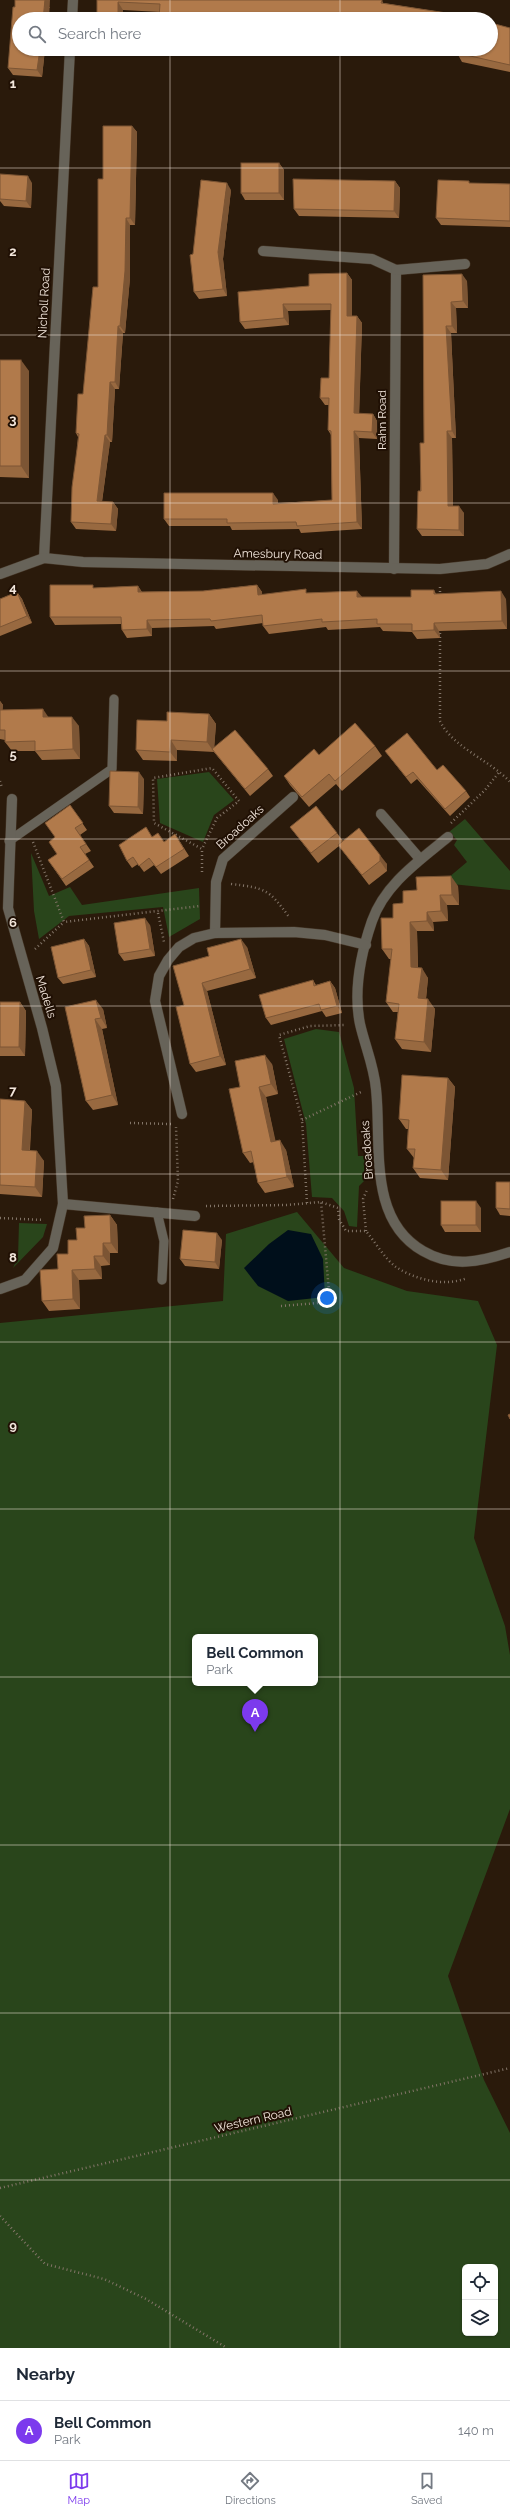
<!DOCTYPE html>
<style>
body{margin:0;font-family:Raleway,sans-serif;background:#f6f6f7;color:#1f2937}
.controls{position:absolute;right:12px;bottom:12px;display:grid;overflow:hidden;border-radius:6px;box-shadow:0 1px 3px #0004}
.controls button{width:36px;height:36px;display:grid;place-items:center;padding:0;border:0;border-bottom:1px solid #e0e1e3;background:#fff;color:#1f2937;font:20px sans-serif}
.you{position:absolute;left:327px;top:1298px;width:14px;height:14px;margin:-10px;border:3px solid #fff;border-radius:50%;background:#1a73e8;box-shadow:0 0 0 6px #1a73e833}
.badge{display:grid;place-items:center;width:26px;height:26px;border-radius:50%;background:#7c3aed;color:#fff;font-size:13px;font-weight:700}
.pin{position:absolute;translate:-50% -33px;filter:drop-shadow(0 1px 2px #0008)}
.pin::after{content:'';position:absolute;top:21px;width:14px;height:12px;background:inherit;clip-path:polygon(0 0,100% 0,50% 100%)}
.popup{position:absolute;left:192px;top:1634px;width:126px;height:52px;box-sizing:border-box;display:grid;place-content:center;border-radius:6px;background:#fff;filter:drop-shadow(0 1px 3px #0005);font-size:13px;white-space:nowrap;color:#747a83}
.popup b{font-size:15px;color:#1f2937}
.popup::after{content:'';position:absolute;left:50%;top:100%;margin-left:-8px;border:8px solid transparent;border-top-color:#fff}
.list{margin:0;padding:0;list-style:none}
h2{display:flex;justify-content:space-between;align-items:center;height:52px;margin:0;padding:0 16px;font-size:17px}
h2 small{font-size:13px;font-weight:400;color:#747a83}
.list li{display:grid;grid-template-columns:26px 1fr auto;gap:12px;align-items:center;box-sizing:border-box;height:60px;padding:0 16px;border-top:1px solid #e0e1e3}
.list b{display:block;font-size:15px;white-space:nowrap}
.list p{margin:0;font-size:13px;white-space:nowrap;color:#747a83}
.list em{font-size:13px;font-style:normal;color:#747a83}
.icon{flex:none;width:22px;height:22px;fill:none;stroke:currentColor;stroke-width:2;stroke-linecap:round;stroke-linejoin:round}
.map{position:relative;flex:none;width:510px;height:2348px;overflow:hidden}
.search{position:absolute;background:#fff;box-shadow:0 1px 3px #0004;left:12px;right:12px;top:12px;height:44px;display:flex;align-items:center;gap:10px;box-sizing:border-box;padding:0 14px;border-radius:22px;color:#747a83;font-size:15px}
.sheet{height:112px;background:#fff}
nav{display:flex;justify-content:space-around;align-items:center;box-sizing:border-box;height:56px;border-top:1px solid #e0e1e3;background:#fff;font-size:11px;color:#747a83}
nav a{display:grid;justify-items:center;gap:2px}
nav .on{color:#7c3aed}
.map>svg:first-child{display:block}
</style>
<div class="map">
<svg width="510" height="2348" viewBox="0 0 510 2348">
<rect width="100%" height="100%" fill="#2a1a0b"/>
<!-- green -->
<g fill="#29451b" fill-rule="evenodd">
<path d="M209,772L234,800L214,815L203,842L160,823L157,779Z"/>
<path d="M465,819L510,871V890L442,883L467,862L454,845L457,840L449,832Z"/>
<path d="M31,853L49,896L70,887L82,905L199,888L200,919L169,937L163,907L69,916L39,939L34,911Z"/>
<path d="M316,1029L339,1032L354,1088L358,1156H366L365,1180L359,1186L357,1227L349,1226L344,1211L332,1198L312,1197L306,1124L284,1039Z"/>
<path d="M297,1212L344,1268L407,1291L478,1301L497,1345L474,1538L505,1626L510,1655V1809L448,1976L484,2080L510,2133V2348H0V1323L223,1301L226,1234ZM195,1637H315V1683H195ZM465,2267H495V2333H465Z"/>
<path d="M19,1223L47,1224L43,1237L13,1268L18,1257Z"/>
</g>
<!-- water -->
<path fill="#000f1b" d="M288,1230L311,1234L323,1259L325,1297L288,1301L258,1286L244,1268L269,1244Z"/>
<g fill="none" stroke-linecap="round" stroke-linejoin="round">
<defs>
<g id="service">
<path d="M9,841L112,769L114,699"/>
<path d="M157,1212L164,1241L162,1280"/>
</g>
<g id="minor">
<path d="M72,19L73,0"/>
<path d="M263,251L372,259L396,270L394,569"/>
<path d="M396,270L465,264"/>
<path d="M44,558L70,49"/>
<path d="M0,574L44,558L83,562L440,569L487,564L510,554"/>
<path d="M381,814L420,859"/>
<path d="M448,837C419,861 385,884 372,921C361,953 353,990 360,1024C365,1046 374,1066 376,1089C382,1144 367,1219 423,1251C452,1268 480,1262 510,1252"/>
<path d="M215,933L216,882L223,859L293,797"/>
<path d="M182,1114L155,1001L159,976L168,960L179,947L194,938L215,933L294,932L325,935L366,945"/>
<path d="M63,1204L195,1216"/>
<path d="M0,1289L25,1280L53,1248L63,1204L56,1086L42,1028L8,908L12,799"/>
</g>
</defs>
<!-- service casing -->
<use href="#service" stroke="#463728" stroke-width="10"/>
<!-- minor casing -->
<use href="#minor" stroke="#463728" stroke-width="11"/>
<!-- path -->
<g stroke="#837568" stroke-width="2.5" stroke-dasharray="1 3" stroke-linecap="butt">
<path d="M440,596V585"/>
<path d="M440,629V721C453,748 490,760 510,782"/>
<path d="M0,781L2,788"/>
<path d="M451,823L485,790L500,771"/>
<path d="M33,842L64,922L200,906"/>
<path d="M202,872V849L154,823L153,778L212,768L239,801L217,818L202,849"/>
<path d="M231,884C265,888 269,889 289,917"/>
<path d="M158,913L164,942"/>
<path d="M35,949L64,922"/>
<path d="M302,1120L361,1092"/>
<path d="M130,1123L171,1124"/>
<path d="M173,1199L178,1181L176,1127"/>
<path d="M307,1203L302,1120L279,1035L310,1026L346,1025"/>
<path d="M206,1206L286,1205L321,1202L338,1208L339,1219L346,1231H366C375,1242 385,1259 396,1267C416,1280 445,1287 467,1278"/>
<path d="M0,1218L44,1220"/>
<path d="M366,1231L363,1199L367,1190"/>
<path d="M281,1306L330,1302L321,1202"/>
<path d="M0,2188L510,2068"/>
<path d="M0,2216L45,2264L104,2279L146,2299L227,2348"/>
</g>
<!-- service -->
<use href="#service" stroke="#676359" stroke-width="9"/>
<!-- minor -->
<use href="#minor" stroke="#676359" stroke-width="10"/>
</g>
<!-- wall -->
<g fill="#986940">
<path d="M97,0H382L383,3L486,19H160L159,18L160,12L123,10V19H101L97,13Z"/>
<path d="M15,7H50L19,49H45L42,77L13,75L8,68Z"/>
<path d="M492,20L495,24L510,28V72L462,62L457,53Z"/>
<path d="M286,49H377V54Z"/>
<path d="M132,126L137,132L135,225H130V278L125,333H123L119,389H115L112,442H110L102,502H113L118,509L116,531L76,529L71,522L78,437L76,433L83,394L98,287L103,179Z"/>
<path d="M279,163L284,170V200H245L241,193Z"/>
<path d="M0,180L32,183L31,208L4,206L0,201Z"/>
<path d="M395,181L400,188L399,218L299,216L294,209Z"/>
<path d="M470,183L510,184V227L441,225L436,218Z"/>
<path d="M231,190L223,259L227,296L199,299L194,292L193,254Z"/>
<path d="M347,273L352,280V316H357L362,323L359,414H373L377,421V439L359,438L362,529L301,533L299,529L232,530L230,526H169L164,519L278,500V503L332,500L331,435L328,430L329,405H325L320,398L329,378L331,310L288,311L289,325L245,329L240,322L309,286Z"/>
<path d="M423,275L467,281L468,308H456L457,333H451L456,438H452L453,506L464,513V536H422L417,529L424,443Z"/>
<path d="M0,360L29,371V478L0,477Z"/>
<path d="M257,585L262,592V595L308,593L361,597H411L434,590L436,594L506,599L507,629L439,631L440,638L417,639L412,632L383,631L380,627L328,630L326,627L269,634L263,626V623L216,629L214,626L152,628V636L127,638L122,630L121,624L55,625L50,617L95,588L138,586L142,592L203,591Z"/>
<path d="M17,592L22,599L32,623L0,636V599Z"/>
<path d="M0,701L3,705L2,710L49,717L79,726L80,759L42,760L35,751H12L5,742V740L0,739Z"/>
<path d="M209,714L216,724L214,747L268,769L273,776L250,796L214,752L177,750V761L143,760L136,750Z"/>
<path d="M375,746L382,756L342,791L336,784L309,807L290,785L284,776L319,755Z"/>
<path d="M385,751L437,770L466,791L470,797L450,816L417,779L411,784Z"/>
<path d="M144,779L143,814L114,813L109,806Z"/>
<path d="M70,805L87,830L80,835L91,851L85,854L94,867L66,886L48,860L57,854L55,837Z"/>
<path d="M290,827L337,833L343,841L387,864V871L369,885L339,846L318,863Z"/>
<path d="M175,834L189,856L161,874L154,865L144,872L138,864L132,868L127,861L153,837L165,842Z"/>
<path d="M458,886L459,905H447L448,921L433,922L434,931H417L418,968L428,978L426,999L435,1009L431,1052L402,1049L395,1039L398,1012H393L386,1002L391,959H389L382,949L393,918L403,903L417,890Z"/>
<path d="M150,925L155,956L124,961L119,954Z"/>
<path d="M84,939L89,946L96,977L63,984L58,978Z"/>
<path d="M247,947L256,978L207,991L226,1065L196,1072L190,1064L184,1005L173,966Z"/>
<path d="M313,980L316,985L330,981L335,988L342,1013L326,1017L322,1011L271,1025L266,1018Z"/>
<path d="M0,1002H20L26,1011L25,1056H0Z"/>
<path d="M65,1007L103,1009L107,1028L102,1029L118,1105L93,1110L86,1101Z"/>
<path d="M272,1064L278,1094L266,1097L275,1141L286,1150L294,1187L265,1193L258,1183L254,1162L250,1163L243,1153L240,1087Z"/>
<path d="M448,1078L455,1087L448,1180L420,1178L413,1168L414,1158L407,1149L408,1129H406L399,1119Z"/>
<path d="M0,1099L25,1101L32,1110L30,1150L44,1161L42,1197L0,1194Z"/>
<path d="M510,1182V1216L500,1215L496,1208Z"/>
<path d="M481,1208V1232H445L441,1225Z"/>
<path d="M110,1215L117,1225L118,1253H110V1265L101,1266L102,1279L79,1280L80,1309L49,1311L42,1301L58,1269L85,1228Z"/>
<path d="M222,1240L219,1269L185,1266L180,1259Z"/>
</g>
<!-- shaded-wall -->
<g fill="#7c5534">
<path d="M45,0H50L49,19H43Z"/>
<path d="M118,2L123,10V19H122L118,13Z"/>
<path d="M40,49H45L42,77L37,70Z"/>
<path d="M373,49H377V54Z"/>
<path d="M132,126L137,132L135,225L130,218Z"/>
<path d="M279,163L284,170V200L279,193Z"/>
<path d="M28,176L32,183L31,208L26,201Z"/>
<path d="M395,181L400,188L399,218L394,211Z"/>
<path d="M227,183L231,190L223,259L227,296L223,289L218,252Z"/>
<path d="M126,218L130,225V278L125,333L120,326Z"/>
<path d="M347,273L352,280V323L347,316Z"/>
<path d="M462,274L467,281L468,308L463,301Z"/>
<path d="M451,302L456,308L457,333L452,326Z"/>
<path d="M283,304L288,311L289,325L284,318Z"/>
<path d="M357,316L362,323L359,420L354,413Z"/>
<path d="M118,326L123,333L119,389L115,382Z"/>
<path d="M446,326L451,333L456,438L452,431Z"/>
<path d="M21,360L29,371V478L21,466Z"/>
<path d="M110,382L115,389L112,442L107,435Z"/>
<path d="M373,414L377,421V439L372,432Z"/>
<path d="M354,431L359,438L362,529L357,522Z"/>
<path d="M447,431L452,438L453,512L448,506Z"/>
<path d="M105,435L110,442L101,508L97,501Z"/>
<path d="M273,493L278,500V510L273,504Z"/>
<path d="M113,502L118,509L116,531L111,524Z"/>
<path d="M459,506L464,513V536L459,530Z"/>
<path d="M257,585L262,592L263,603L258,595Z"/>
<path d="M138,586L143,594L138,592Z"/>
<path d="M357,591L363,598L357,597Z"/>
<path d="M501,591L506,599L507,629L502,621Z"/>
<path d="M17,592L22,599L32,623L27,616Z"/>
<path d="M147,620L152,628V636L147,629Z"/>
<path d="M434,623L439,631L440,638L434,630Z"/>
<path d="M0,701L3,705L2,720L0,718Z"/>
<path d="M43,709L49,718L43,717Z"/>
<path d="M209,714L216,724L214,752L212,749L214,752L207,742Z"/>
<path d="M72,717L79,726L80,759L73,749Z"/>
<path d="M171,740L177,750V761L170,752Z"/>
<path d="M139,772L144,779L143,814L138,807Z"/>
<path d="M380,855L387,864V871L380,861Z"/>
<path d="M451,876L458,886L459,905L452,895Z"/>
<path d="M440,895L447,905L448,921L441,911Z"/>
<path d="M427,912L433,922L434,931L427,921Z"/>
<path d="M145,918L150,925L155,956L150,949Z"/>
<path d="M410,922L417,931L418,977L411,967Z"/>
<path d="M84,939L89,946L96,977L91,970Z"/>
<path d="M241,939L247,947L256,978L250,969Z"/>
<path d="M422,968L428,978L425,1008L418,998Z"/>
<path d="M330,981L335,988L342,1013L337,1006Z"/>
<path d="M202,983L207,991L226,1065L220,1056Z"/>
<path d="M428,999L435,1009L431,1052L424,1042Z"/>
<path d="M96,1000L103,1009L107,1028L101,1018Z"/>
<path d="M20,1002L26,1011L25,1056L19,1047Z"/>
<path d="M95,1019L102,1029L118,1105L112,1095Z"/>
<path d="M265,1055L272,1064L278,1094L271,1084Z"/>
<path d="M448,1078L455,1087L448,1180L441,1170Z"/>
<path d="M259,1087L266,1097L278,1152L271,1142Z"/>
<path d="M25,1101L32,1110L29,1160L22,1150Z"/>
<path d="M280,1140L286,1150L294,1187L287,1177Z"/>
<path d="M37,1151L44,1161L42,1197L35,1187Z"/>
<path d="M476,1201L481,1208V1232L476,1225Z"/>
<path d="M110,1215L117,1225L118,1253L111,1243Z"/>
<path d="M217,1233L222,1240L219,1269L215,1262Z"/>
<path d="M103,1243L110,1253V1265L103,1256Z"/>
<path d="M94,1256L101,1266L102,1279L95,1269Z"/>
<path d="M72,1270L79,1280L80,1309L73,1299Z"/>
</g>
<!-- building -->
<g fill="#b17a4b" stroke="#7c5534">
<path d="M15,0H45L43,19H19V49H40L37,70L8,68L13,7H15Z"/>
<path d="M97,0H382L381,3L486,19H176L159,18L160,4L118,2V13H97Z"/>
<path d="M491,20H492L491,23L510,28V65L457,53V49H491Z"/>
<path d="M103,126H132L130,218H126L125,271L120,326H118L115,382H110L107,435H105L97,501L113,502L111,524L71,522L72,487L79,434L76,433L78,394H83L93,287H98V179H103Z"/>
<rect x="241" y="163" width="38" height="30"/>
<path d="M0,174L28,176L26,201L0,199Z"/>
<path d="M293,179L395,181L394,211L294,209Z"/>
<path d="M201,180L227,183L218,252L223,289L194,292L190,255L193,254Z"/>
<path d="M438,180L469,181V183L510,184V221L436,218Z"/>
<path d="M347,273V316H357L354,413L373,414L372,432L354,431L357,522L297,526L296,522L227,523V519H164V493H273V504L332,500L331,431L328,430L329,398H320L321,378H329L331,304H283L284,318L240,322L238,292L309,286V274Z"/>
<path d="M462,274L463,301L451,302L452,326H446L452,431H447L448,506H459V530L417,529L418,491H421L420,443H424L423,275Z"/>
<rect x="0" y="360" width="21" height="106"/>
<path d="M50,585H93V588L138,586V592L203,591L257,585L258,595L306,589V593L357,591V597H411V590H434V594L501,591L502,621L434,623V630L412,631V624H377V619L322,622V619L263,626L262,615L211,621L210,619L147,620V629L122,630L121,617H50Z"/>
<path d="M17,592L27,616L0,627V599Z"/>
<path d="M43,709V717H72L73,749L35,751V741L5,742V730H0V710Z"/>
<path d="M167,712L209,714L207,742L171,740L170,752L136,750L137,720L167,721Z"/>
<path d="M355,723L375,746L335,781L329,774L302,797L284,776L314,749L319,755Z"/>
<path d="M235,730L268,769L245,789L212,749Z"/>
<path d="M407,733L437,770L443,765L466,791L445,809L413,772L406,777L385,751Z"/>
<path d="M110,771L139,772L138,807L109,806Z"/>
<path d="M70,805L83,823L75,828L86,844L80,847L89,860L62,879L48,860L57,854L49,842L55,837L45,823Z"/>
<path d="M316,806L337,833L311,853L290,827Z"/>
<path d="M146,827L152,837L158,833L164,842L175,834L184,849L156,867L149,858L139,866L133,857L127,861L119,845Z"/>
<path d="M359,828L380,855V861L362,875L338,845Z"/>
<path d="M451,876L452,895H440L441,911L427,912V921L410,922L411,967L422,968L418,998L428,999L424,1042L395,1039L399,1004L386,1002L392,949H382L381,918H393V904L403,903V891L417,890L416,877Z"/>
<path d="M145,918L150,949L119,954L114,923Z"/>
<path d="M84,939L91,970L58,978L51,947Z"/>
<path d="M241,939L250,969L202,983L220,1056L190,1064L176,1007L184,1005L173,966L209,956L207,948Z"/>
<path d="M313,980L314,986L330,981L337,1006L321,1010L319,1004L266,1018L259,995Z"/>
<path d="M96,1000L101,1018L95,1019L112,1095L86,1101L65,1007Z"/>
<path d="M0,1002H20L19,1047H0Z"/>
<path d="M265,1055L271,1084L259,1087L271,1142L280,1140L287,1177L258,1183L251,1151L243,1153L229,1089L240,1087L235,1061Z"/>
<path d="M402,1075L448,1078L441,1170L413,1168L415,1149H407L409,1120L399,1119Z"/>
<path d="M0,1099L25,1101L22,1150L37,1151L35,1187L0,1185Z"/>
<path d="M496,1182H510V1209L496,1208Z"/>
<rect x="441" y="1201" width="35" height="24"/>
<path d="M110,1215L111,1243H103V1256H94L95,1269L72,1270L73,1299L42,1301L40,1270L58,1269L57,1254H68V1240H77L76,1228H85L84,1216Z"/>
<path d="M183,1230L217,1233L215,1262L180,1259Z"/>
<path d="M510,1414V1419L508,1415Z"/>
</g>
<!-- grid -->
<path fill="none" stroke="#f2e6dc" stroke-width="1" stroke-opacity="0.55" d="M170,0V19M340,0V19M170,49V2348M340,49V2348M0,168H510M0,335H510M0,503H510M0,671H510M0,839H510M0,1006H510M0,1174H510M0,1342H510M0,1509H510M0,1677H510M0,1845H510M0,2013H510M0,2180H510"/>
<g text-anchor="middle" stroke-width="4" stroke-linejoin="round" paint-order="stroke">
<!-- street labels -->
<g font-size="12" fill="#f2e6dc" stroke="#201004">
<text transform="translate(44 303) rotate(-87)" y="4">Nicholl Road</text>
<text transform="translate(382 420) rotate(-90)" y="4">Rahn Road</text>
<text transform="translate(278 554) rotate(1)" y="4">Amesbury Road</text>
<text transform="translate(240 827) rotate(-42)" y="4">Broadoaks</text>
<text transform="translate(46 997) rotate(73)" y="4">Madells</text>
<text transform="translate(367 1150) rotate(-94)" y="4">Broadoaks</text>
<text transform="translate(253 2120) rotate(-13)" y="4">Western Road</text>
</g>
</g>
<g font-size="13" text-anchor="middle" font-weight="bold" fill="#f2e6dc" stroke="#201004" stroke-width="4" stroke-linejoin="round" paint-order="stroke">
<text x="13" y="88">1</text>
<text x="13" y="256">2</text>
<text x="13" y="424">3</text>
<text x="13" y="592">4</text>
<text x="13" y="759">5</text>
<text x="13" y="927">6</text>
<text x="13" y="1095">7</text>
<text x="13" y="1262">8</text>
<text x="13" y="1430">9</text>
</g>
</svg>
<div class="controls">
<button><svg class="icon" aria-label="locate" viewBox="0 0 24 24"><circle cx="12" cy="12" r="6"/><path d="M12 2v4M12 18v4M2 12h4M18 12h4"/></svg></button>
<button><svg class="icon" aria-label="layers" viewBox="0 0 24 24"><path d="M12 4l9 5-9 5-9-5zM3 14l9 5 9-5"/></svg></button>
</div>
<div class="you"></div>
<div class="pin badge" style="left:255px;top:1732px">A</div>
<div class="popup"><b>Bell Common</b>Park</div>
<div class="search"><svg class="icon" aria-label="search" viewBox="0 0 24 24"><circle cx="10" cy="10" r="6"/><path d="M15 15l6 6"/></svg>Search here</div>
</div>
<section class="sheet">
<h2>Nearby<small></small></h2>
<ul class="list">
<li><span class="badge">A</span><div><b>Bell Common</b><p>Park</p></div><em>140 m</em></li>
</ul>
</section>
<nav>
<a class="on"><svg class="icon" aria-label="map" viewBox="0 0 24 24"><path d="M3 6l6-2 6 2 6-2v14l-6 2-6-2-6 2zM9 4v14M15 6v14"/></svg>Map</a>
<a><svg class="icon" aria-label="directions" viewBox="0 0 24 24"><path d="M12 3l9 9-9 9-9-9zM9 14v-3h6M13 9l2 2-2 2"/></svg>Directions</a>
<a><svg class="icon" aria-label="saved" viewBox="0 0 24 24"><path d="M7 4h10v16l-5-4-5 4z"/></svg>Saved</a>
</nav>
